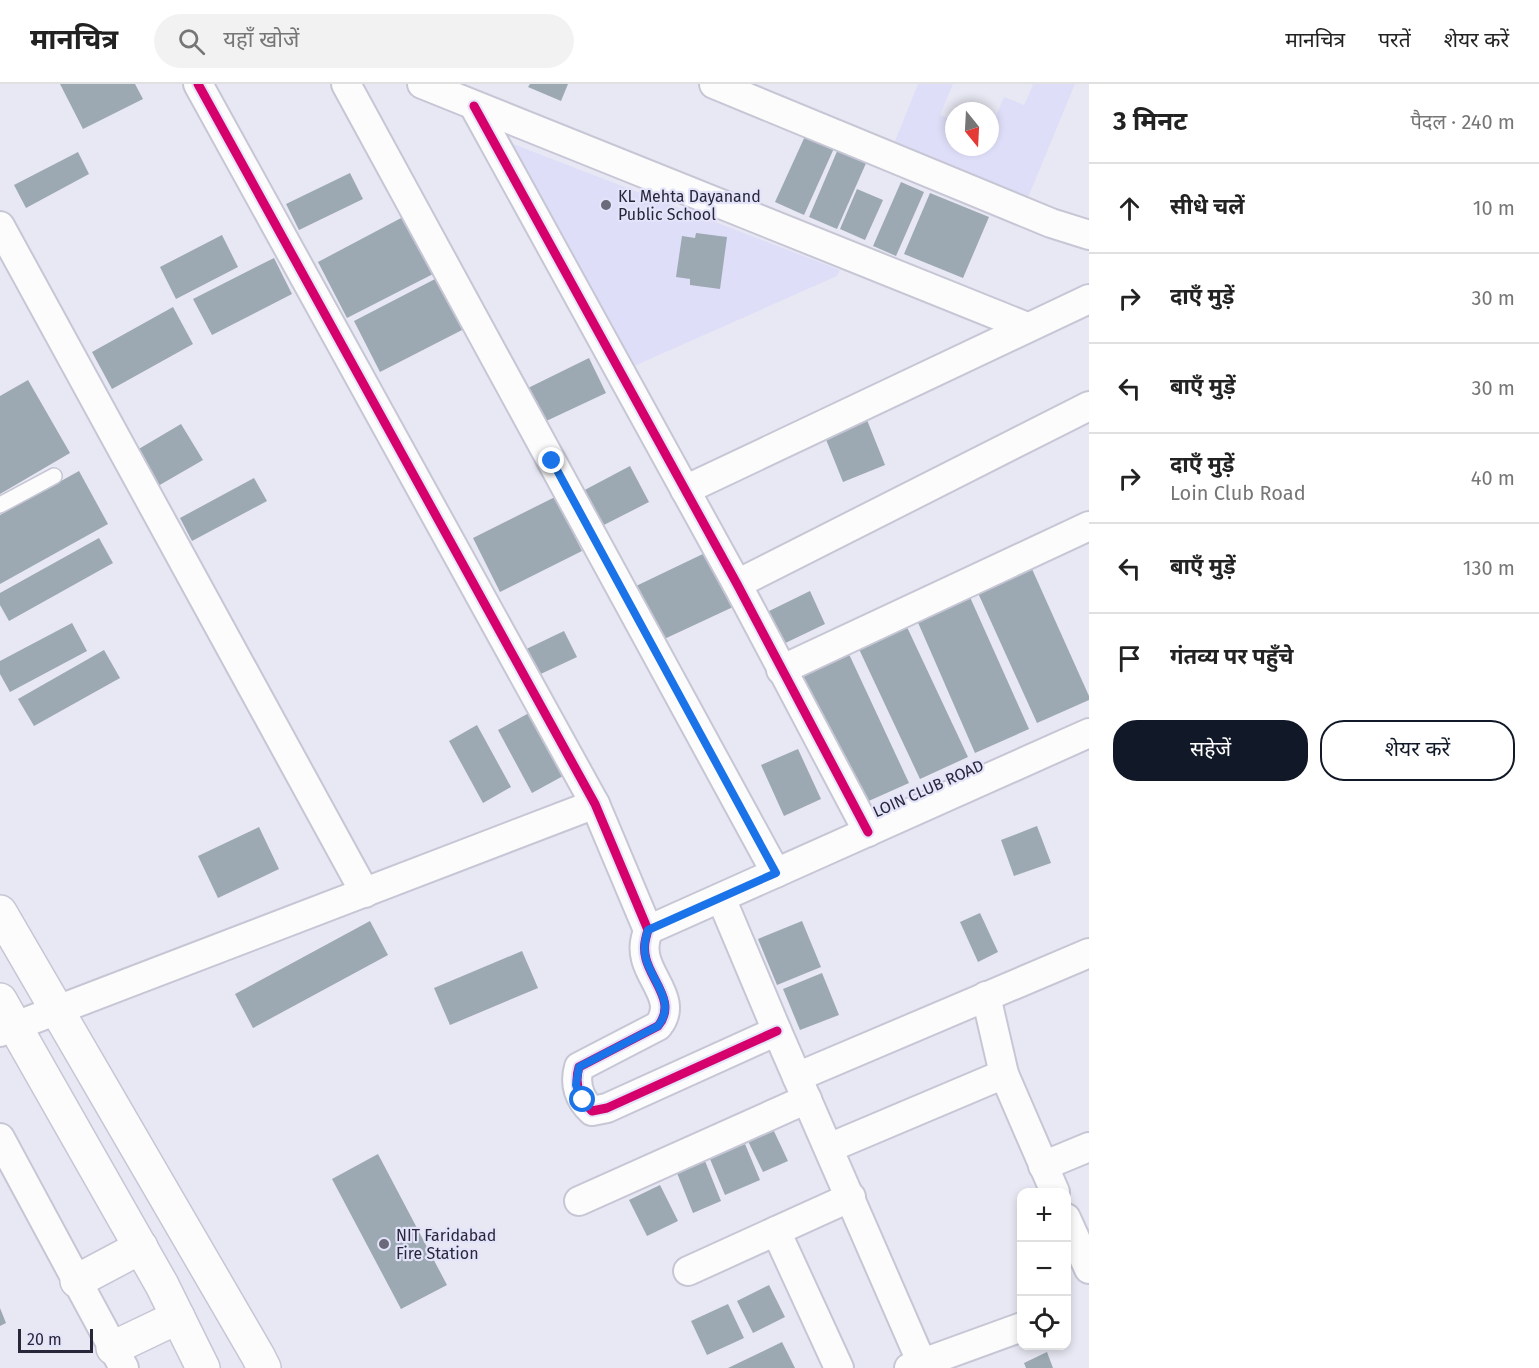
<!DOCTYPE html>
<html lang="hi">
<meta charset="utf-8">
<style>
body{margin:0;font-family:"Fira Sans","Noto Sans Devanagari",sans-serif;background:#f2f2f2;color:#222}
.controls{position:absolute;right:18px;bottom:18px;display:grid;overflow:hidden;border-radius:12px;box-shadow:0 3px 9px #0003}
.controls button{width:54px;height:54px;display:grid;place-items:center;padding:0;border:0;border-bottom:2px solid #e0e0e0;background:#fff;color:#222;font:30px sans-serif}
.compass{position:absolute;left:945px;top:18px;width:54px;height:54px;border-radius:50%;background:#fff;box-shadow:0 3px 9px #0003;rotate:162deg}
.scale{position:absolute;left:18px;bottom:15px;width:75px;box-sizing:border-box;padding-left:6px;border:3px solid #27263a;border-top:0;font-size:16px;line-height:21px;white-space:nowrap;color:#27263a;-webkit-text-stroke:4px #e3e3f9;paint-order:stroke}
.stop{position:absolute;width:18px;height:18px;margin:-14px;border:4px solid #1a73e8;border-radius:50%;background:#fff}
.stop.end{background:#1a73e8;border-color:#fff;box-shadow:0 2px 6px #0008}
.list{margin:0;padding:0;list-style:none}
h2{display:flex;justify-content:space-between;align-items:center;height:78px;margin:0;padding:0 24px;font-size:26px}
h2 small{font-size:20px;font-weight:400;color:#767676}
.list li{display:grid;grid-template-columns:39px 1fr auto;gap:18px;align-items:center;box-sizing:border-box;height:90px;padding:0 24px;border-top:2px solid #e0e0e0}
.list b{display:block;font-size:22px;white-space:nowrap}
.list p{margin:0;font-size:20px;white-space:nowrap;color:#767676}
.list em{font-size:20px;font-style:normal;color:#767676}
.actions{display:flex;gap:12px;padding:18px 24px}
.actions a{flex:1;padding:14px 0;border:2px solid #111827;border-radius:24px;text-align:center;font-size:21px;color:#111827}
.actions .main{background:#111827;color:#fff}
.icon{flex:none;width:33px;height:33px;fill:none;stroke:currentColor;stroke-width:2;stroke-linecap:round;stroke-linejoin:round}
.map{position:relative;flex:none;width:1089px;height:1284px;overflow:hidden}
header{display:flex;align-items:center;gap:36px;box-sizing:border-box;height:84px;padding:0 30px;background:#fff;border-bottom:2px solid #e0e0e0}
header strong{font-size:28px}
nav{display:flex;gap:33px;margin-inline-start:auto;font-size:21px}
.search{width:420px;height:54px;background:#f2f2f2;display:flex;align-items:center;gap:15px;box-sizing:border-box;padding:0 21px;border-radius:33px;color:#767676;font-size:22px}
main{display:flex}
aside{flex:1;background:#fff}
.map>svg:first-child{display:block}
</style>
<header>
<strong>मानचित्र</strong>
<div class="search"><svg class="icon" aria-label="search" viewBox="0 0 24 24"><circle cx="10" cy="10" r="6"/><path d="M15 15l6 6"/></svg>यहाँ खोजें</div>
<nav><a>मानचित्र</a><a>परतें</a><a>शेयर करें</a></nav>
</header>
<main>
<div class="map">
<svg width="1089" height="1284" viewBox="0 0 1089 1284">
<rect width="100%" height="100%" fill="#e8e8f4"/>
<!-- built -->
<g fill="#dedef8">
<path d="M918,0H953L940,31L951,35L954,28V63H990V41H992L1004,13L1024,21L1033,1L1031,0H1075L1027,116L893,62Z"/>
<path d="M503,56L840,186L837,192L632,283Z"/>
</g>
<!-- building -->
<g fill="#9ca8b2">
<path d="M60,0H135L143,15L83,45Z"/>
<path d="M530,0H568L561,17L528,3Z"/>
<path d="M806,50L835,62L804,131L775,118Z"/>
<path d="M838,65L867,77L837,145L809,133Z"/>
<path d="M78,68L89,90L26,124L14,101Z"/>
<path d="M350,89L363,115L299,146L286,120Z"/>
<path d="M901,98L924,108L896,172L873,162Z"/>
<path d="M857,105L883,116L865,156L840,145Z"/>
<path d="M930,109L989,133L963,194L904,170Z"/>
<path d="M403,133L433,190L347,234L318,178Z"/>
<path d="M696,149L727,153L720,205L690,201V195L676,193L682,152L695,154Z"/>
<path d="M222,151L238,183L176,215L160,183Z"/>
<path d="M274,174L292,210L212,251L193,215Z"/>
<path d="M437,194L464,245L380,288L354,237Z"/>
<path d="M173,223L193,260L112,305L92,268Z"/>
<path d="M589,274L606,309L542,339L526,305Z"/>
<path d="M28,296L70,369L0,410V312Z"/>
<path d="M865,331L885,381L843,398L823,348Z"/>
<path d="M181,340L203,376L158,402L137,366Z"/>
<path d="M630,382L649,418L598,444L579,409Z"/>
<path d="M79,387L108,440L0,500V431Z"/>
<path d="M254,394L267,417L192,457L180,434Z"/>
<path d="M555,413L582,467L500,508L473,454Z"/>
<path d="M99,454L113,479L9,537L0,521V509Z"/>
<path d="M707,468L733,523L660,557L634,503Z"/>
<path d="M1032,485L1089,612V616L1037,639L978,509Z"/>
<path d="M810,507L825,540L775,564L759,532Z"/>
<path d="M969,511L1029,645L975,669L916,534Z"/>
<path d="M72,539L87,567L10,608L0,590V577Z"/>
<path d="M906,541L968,673L920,695L858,563Z"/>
<path d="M564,547L577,573L530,595L518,569Z"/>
<path d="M104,566L120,594L34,642L18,615Z"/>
<path d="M848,568L909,699L862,720L802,590Z"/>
<path d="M529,629L563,692L532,709L498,646Z"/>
<path d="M477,641L511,703L483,719L449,657Z"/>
<path d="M798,665L821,715L784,732L761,681Z"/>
<path d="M1037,742L1051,779L1014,792L1001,756Z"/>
<path d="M259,743L279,785L218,814L198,772Z"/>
<path d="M980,829L998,868L978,878L960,838Z"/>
<path d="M370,837L388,871L253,944L235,910Z"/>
<path d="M802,837L821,883L777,901L758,855Z"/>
<path d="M522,867L538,904L450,941L434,904Z"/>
<path d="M822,889L839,931L800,946L783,905Z"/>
<path d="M772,1043L788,1077L763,1088L747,1055Z"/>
<path d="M745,1060L760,1096L725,1111L710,1075Z"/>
<path d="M378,1070L447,1201L401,1225L332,1095Z"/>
<path d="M705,1077L721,1117L693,1129L677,1089Z"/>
<path d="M660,1101L678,1137L647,1152L629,1116Z"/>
<path d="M769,1201L785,1233L753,1249L737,1217Z"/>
<path d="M728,1220L744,1254L707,1271L691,1237Z"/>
<path d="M0,1224L6,1239L0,1242Z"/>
<path d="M782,1258L795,1284H728Z"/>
<path d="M1047,1268L1053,1284H1026L1024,1279Z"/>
</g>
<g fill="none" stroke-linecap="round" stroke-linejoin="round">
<defs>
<path id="lane" d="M0,421L54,392"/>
<g id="street">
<path d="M198,0L595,720L648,846C645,856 643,864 646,875C652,898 677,919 658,942L579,983C574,1000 579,1015 592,1027L607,1024L777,947"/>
<path d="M346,0L776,789"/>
<path d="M422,0L1027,243"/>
<path d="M714,0L1051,139L1089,151"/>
<path d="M474,22L737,500L868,748"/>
<path d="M0,142L365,809"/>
<path d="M685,406L1089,215"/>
<path d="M737,500L1089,322"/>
<path d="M781,586L1089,442"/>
<path d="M721,814L777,947L924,1284"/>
<path d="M648,846L1089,649"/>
<path d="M986,912L1004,990"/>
<path d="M0,948L595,720"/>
<path d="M797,993L1089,869"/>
<path d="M0,1054L124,1284"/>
<path d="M829,1064L1004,990L1055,1108"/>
<path d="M1043,1082L1089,1063"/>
<path d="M579,1117L807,1015"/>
<path d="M1066,1134L1089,1185"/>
<path d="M776,1147L839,1284"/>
<path d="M688,1187L851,1113"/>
<path d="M909,1284L1022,1243"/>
</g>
<g id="secondary">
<path d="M0,828L258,1272L264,1284"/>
<path d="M0,916L162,1201L203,1284"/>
<path d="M77,1197L141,1163"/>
<path d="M113,1264L178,1233"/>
</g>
</defs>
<!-- lane casing -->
<use href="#lane" stroke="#c6c6d5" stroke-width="18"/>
<!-- street casing -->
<use href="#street" stroke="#c6c6d5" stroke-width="32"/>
<!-- secondary casing -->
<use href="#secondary" stroke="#c6c6d5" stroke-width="36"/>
<!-- lane -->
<use href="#lane" stroke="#fcfcfd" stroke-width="15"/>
<!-- street -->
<use href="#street" stroke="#fcfcfd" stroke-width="28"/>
<!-- secondary -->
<use href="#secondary" stroke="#fcfcfd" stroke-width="33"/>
<defs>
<g id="cycleway">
<path d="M198,0L595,720L648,846C645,856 643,864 646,875C652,898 677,919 658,942L579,983C574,1000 579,1015 592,1027L607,1024L777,947"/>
<path d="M474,22L737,500L868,748"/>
</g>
</defs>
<!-- cycleway casing -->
<use href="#cycleway" stroke="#e3e3f9" stroke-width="13"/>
<!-- cycleway -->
<use href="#cycleway" stroke="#d6006c" stroke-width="9"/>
</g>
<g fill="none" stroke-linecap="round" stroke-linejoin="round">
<!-- route -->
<path stroke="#1a73e8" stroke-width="8" d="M552,377L776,789L648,846C645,856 643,864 646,875C652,897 677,919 658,942L579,983L576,1001L583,1016"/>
</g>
<!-- markers -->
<g fill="#6b6a7b" stroke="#e3e3f9" stroke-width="2">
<circle cx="606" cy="121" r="6"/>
<circle cx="384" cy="1160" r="6"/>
</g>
<g text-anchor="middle" stroke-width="4.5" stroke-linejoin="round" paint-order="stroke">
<!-- poi labels -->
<g font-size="16" fill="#27263a" stroke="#e3e3f9" text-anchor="start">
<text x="618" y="118">KL Mehta Dayanand<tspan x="618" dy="18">Public School</tspan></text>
<text x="396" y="1157">NIT Faridabad<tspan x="396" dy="18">Fire Station</tspan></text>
</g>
<!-- street labels -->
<g font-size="16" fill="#27263a" stroke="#e3e3f9">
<text transform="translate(928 704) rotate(-24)" y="6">LOIN CLUB ROAD</text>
</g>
</g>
</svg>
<div class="controls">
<button>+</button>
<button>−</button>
<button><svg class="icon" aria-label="locate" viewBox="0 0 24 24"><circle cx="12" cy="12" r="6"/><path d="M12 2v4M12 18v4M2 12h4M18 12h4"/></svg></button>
</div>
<svg class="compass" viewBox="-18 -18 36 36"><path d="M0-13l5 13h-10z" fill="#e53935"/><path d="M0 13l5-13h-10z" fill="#767676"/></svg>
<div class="scale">20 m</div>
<div class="stop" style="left:583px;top:1016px"></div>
<div class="stop end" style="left:552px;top:377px"></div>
</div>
<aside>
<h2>3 मिनट<small>पैदल · 240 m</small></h2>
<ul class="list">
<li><svg class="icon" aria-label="ahead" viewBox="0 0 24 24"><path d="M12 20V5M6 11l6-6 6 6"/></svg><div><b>सीधे चलें</b></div><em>10 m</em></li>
<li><svg class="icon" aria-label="right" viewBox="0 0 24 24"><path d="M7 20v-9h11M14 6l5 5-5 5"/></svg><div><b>दाएँ मुड़ें</b></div><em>30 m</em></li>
<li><svg class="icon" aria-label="left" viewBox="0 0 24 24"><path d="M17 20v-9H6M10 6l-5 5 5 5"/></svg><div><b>बाएँ मुड़ें</b></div><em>30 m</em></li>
<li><svg class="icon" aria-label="right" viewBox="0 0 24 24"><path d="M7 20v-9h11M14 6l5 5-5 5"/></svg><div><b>दाएँ मुड़ें</b><p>Loin Club Road</p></div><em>40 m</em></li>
<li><svg class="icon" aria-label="left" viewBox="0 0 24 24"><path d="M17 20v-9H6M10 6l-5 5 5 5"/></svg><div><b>बाएँ मुड़ें</b></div><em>130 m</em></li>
<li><svg class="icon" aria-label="arrive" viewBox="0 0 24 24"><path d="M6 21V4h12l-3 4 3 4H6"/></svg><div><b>गंतव्य पर पहुँचे</b></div></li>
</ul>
<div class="actions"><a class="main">सहेजें</a><a>शेयर करें</a></div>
</aside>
</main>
